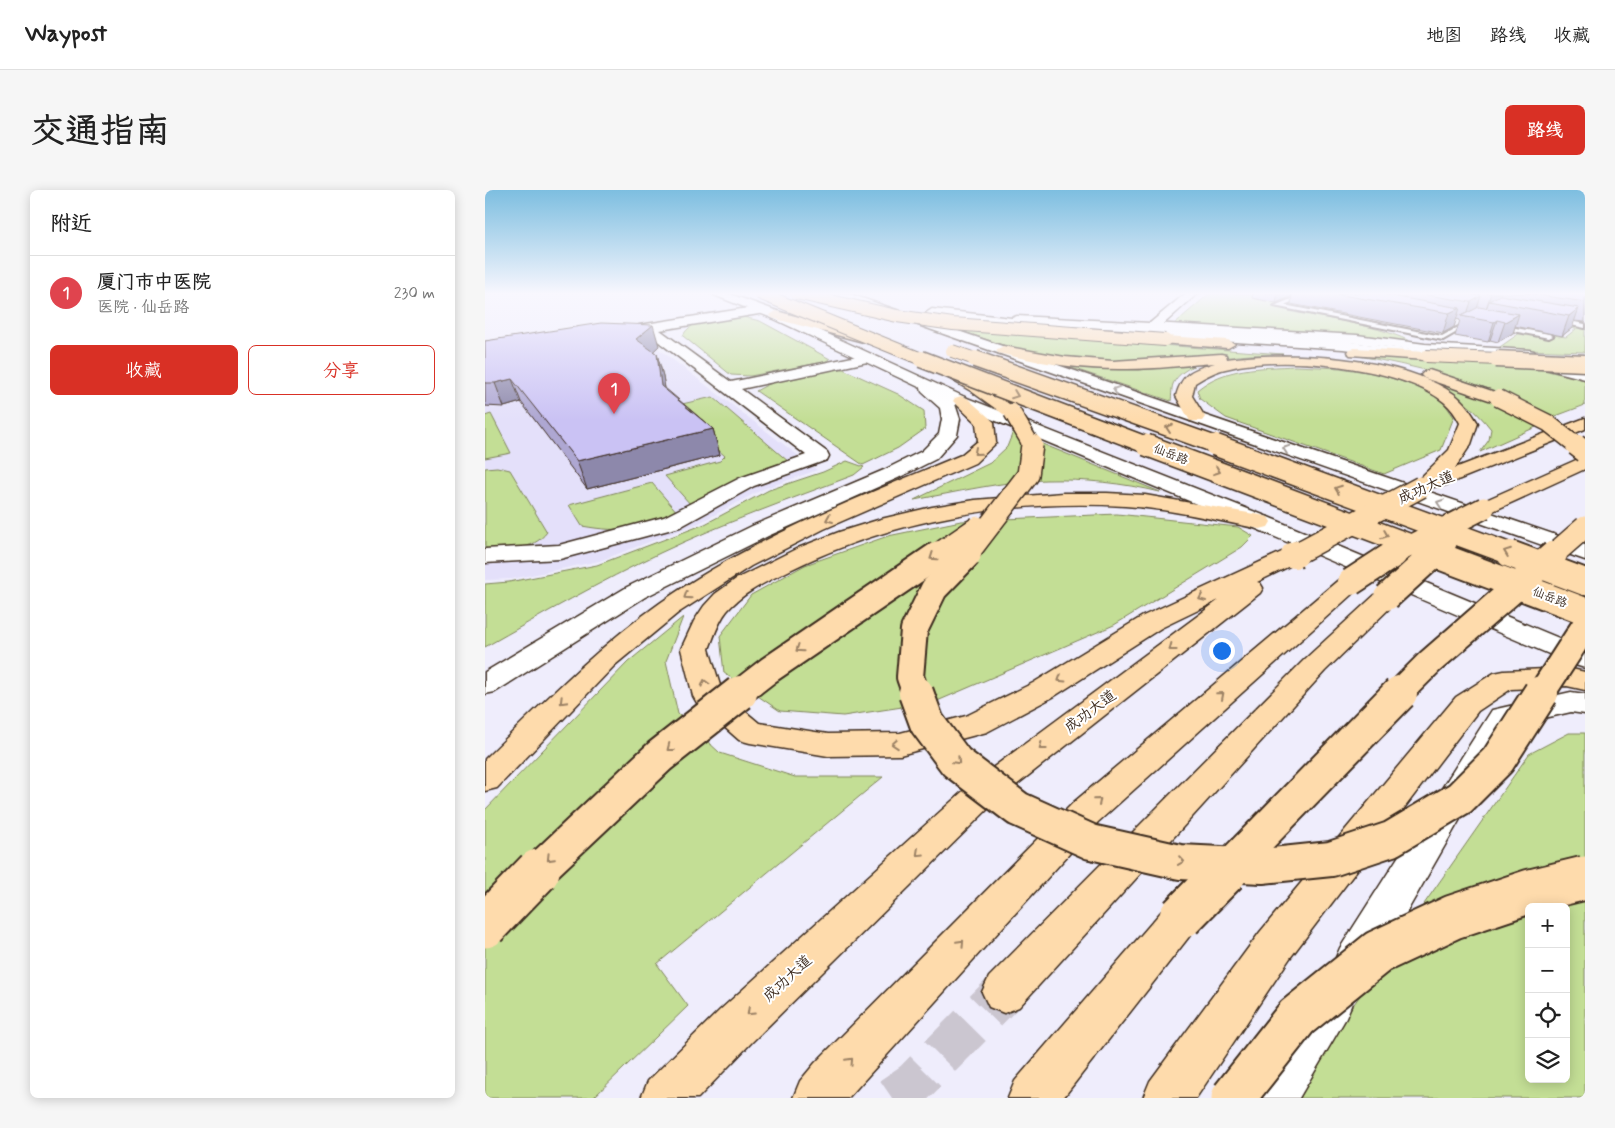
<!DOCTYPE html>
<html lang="zh">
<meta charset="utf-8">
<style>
body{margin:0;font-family:Mynerve,"LXGW WenKai TC",sans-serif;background:#f6f6f6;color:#222}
.controls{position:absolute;right:15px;bottom:15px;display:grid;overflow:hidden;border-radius:8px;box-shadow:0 2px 12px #0003}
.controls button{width:45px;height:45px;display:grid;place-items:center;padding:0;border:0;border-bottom:1px solid #e0e0e0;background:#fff;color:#222;font:25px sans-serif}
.you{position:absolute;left:736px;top:460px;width:18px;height:18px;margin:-12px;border:4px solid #fff;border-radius:50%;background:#1a73e8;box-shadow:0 0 0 8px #1a73e833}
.badge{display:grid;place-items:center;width:32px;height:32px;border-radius:50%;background:#d93025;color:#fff;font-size:16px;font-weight:700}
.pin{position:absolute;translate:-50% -41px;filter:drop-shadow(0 1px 2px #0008)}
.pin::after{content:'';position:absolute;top:26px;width:18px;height:15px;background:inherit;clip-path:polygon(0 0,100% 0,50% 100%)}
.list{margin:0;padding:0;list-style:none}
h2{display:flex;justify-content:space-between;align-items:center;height:65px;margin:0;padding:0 20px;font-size:21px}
h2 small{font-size:16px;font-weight:400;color:#767676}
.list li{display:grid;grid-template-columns:32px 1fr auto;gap:15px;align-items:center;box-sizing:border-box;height:75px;padding:0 20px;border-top:1px solid #e0e0e0}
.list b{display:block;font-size:19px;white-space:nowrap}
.list p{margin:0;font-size:16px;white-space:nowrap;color:#767676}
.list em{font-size:16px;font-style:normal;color:#767676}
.actions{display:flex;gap:10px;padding:15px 20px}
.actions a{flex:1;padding:11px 0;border:1px solid #d93025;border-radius:8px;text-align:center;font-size:18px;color:#d93025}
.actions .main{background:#d93025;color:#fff}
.icon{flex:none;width:28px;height:28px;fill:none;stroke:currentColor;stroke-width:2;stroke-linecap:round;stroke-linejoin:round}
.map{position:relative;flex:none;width:1100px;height:908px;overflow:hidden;border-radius:8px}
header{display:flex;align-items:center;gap:30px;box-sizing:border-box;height:70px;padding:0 25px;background:#fff;border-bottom:1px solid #e0e0e0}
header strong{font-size:24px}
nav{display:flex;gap:28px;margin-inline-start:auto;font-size:18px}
.intro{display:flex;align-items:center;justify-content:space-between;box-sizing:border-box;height:120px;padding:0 30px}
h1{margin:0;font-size:35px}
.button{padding:12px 22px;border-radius:8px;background:#d93025;color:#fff;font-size:18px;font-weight:700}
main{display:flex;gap:30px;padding:0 30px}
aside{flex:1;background:#fff;border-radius:8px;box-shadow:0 2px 12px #0003}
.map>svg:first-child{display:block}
</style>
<header>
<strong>Waypost</strong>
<nav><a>地图</a><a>路线</a><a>收藏</a></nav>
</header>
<div class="intro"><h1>交通指南</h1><a class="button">路线</a></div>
<main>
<aside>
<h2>附近<small></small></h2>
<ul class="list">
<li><span class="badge" style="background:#e0444e">1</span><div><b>厦门市中医院</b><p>医院 · 仙岳路</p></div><em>230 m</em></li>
</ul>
<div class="actions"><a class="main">收藏</a><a>分享</a></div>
</aside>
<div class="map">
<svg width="1100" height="908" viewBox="0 0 1100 908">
<rect width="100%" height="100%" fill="#efedfc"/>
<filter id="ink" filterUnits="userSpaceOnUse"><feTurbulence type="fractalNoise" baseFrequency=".02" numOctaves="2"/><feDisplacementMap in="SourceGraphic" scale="10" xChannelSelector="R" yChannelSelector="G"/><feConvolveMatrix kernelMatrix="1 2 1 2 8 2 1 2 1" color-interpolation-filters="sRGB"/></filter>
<g filter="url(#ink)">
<!-- built -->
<path fill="#e4e0fa" d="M153,143L332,280L278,299L214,333L114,371L27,389L0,390V168Z"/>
<!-- green -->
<g fill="#c3de95" stroke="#7f845a" fill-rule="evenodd">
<path d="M725,103H749L808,110L796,115L806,119L803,121C841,129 897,135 930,154L688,135Z"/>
<path d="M254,126L275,131L345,169L339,172L265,186L246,185L198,146C205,128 238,129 254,126Z"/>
<path d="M1087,131L1100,134V162L1012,159L1039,140L1081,147L1091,139L1081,137Z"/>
<path d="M473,140L798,164C772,164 703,165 689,192C686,197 687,205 686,211Z"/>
<path d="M862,164L1050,178L1100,190V215L1068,227C1004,193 932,176 862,164Z"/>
<path d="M810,176L855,178L894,184L933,197L957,210L969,227L956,260L899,284L741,228L715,209L712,200C739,177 776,178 810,176Z"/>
<path d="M358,179L413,204L439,221L440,239L413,258L378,275L271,201C297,185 329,182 358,179Z"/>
<path d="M903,179C955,192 1007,205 1051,237L995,262L1004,250L1006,239C977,202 946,192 903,179Z"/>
<path d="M228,207L304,272L206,315L180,286L235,271L240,266L187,219L197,214Z"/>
<path d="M6,224L26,263L0,268V226Z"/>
<path d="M528,242L675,302C638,293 599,289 561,290C517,291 473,302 429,310L505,273L522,257Z"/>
<path d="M362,271L379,277L369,285C304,310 238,333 175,363C115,392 58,424 0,457V394L24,392L112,375L220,334L284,300L338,282Z"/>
<path d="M12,277L25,280L62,342C48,361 21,360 0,362V278Z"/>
<path d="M167,293L193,323C152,337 141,344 97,336L84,315Z"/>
<path d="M632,324L753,337L768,346L757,357L629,435L450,512L358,526L295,521L239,483L235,446L266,405L320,375L403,346L476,331Z"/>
<path d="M198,427L181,471L193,524L235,563L310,587H398L172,774L203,816L108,908H0V620L143,472Z"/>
<path d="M1084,543H1100V908H815L853,837L1044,564ZM1044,717H1081V889H1044Z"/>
</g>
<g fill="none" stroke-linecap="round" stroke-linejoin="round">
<!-- highway-tunnel -->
<path stroke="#cbc6d0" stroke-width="43" stroke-dasharray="43 21" stroke-linecap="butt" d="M407,908L429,893L519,802"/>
<defs>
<g id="lane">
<path d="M821,103H829L799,115L957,146L986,130L991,131L958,150L789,116Z"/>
<path d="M1069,128L1100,134V138L1067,131V129Z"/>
<path d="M1009,134L1064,144L1068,146L1064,148L1007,137L1006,136Z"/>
</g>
<g id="street">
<path d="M276,116L282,120L280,123L175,140L246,192L382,164L387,165L389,168L387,171L256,199L342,262L344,266L342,270L269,296L195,337L75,369L0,373V359L74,355L179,327L255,288L321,265L161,142L154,143L148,139L154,135Z"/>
<path d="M668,133L872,145L940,154L1044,160L1049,161L1051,164L1049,167L1044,168L940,162L872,153L663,140L662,137L663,134Z"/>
</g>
<g id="secondary">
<path d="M227,103H242L295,122L482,208L783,327L1100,459V478L1090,475L767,337L470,214L475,229L472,245L451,269L413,288L283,346L160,407L10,502L0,504V482L142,397L267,336L399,280L437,261L454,244L457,229L455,218L437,202L436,198L287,128L229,105Z"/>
<path d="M346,103H362L1100,355V370L348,105Z"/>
<path d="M701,103H713L673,139L858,151L937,161L942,162L944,165L942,168L937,169L858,159L643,145L638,144V139L557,135L551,138L447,127L441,123L447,119L527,128L532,126L665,133Z"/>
<path d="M1051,168L1100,179V189L1046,175L1044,172L1046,169Z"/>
<path d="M1086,502L1100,504V524L1086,522L1029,535L885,786L870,791L855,786L849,772L855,758L1007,520Z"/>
<path d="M845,792L861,798L867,813L861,828L814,908H763L770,891L829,798Z"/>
</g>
<g id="highway">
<path d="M291,121L391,147L393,150L386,154L287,128L285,125Z"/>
<path d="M680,146L743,150L750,154L743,158L675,153L673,150Z"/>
<path d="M518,156L580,167L628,171L736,164L741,165L742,169C804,161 916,166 969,204C979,211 986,222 993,233L986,254L970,278L1100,228V239L960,295C956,296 951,296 948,297C940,301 939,304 929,301L926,297L964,260L975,233C971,225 966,218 959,212C915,176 799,165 745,178C732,180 721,186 710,193L707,206L720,227L717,231H705L691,206C698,182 707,180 730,173C701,175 672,179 642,179C599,180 555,173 513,163L511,160Z"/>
<path d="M870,158L941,162L946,163L948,166L946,169L941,170L865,165L863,162L865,159Z"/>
<path d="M465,179L498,195L535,222L533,226H521L486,201L460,186L458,183L460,180Z"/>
<path d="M944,180L1019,205L1021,208L1019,211L1013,213L939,188L936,185L939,182Z"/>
<path d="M476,206L482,208L509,232L511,253L490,273L339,339L266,376L193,423L130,475L12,598L0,601V569C56,515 111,458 175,413C267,348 373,308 476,265L493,251L491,233L468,211L470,208Z"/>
<path d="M1100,266V279L1006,322L999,324L992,322L988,318L992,314Z"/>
<path d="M578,303H622L660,305L775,325L783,327L786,332L783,337L775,339C730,330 686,319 640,316C526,309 407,329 305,380C283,391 258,402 242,421C233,432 229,447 224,459L237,502L274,533L343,544L415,543L481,526L548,493L658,426L801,360L809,358L817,360L821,365L817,370L772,392L775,393L778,398L775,403L511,611L267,852L213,908H156L163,891L235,820L487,593L734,410L676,438L568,507L502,542L415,565L343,566L265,553L254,550L212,513L208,506L196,459L209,431L219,416L230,404L251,389L313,358L354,342L396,329L447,317L490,310Z"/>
<path d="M866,385L875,387L878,392L875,397L613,632L363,908H308L315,891L330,873L589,612L857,387Z"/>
<path d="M902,399L911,402L915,407L911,412L840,481L534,817L519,823L504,817L497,802L504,787L820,469L893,402Z"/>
<path d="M1082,478L1100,482V500L1082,496L1026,499L993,521L805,768L711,908H658L665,891L775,742L971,507L1009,483L1019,481Z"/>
<path d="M696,709L710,715L716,727L710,739L578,908H523L530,891L682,715Z"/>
</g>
</defs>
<!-- lane casing -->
<use href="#lane" stroke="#3b2a1e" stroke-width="4"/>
<!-- street casing -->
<use href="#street" stroke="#3b2a1e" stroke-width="3"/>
<!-- secondary casing -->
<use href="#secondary" stroke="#3b2a1e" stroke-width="3"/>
<!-- highway casing -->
<use href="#highway" stroke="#3b2a1e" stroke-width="3"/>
<!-- lane -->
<use href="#lane" fill="#fff" fill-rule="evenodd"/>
<!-- street -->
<use href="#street" fill="#fff" fill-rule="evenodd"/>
<!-- secondary -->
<use href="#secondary" fill="#fff" fill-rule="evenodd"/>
<!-- highway -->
<use href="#highway" fill="#fedbac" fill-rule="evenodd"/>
<defs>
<g id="highway-bridge-far5">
<path d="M274,103L439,170"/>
<path d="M311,103L412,126L468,134L680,150"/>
<path d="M467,161L493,170"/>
<path d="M941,166L1039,170"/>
</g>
<g id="highway-bridge-far4">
<path d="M436,169L664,256"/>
<path d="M490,169L734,256"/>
<path d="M1011,169L1100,173"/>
<path d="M1013,208L1063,233L1092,256"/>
<path d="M527,222L547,256"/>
</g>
<g id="highway-bridge-far3">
<path d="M661,255L952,365"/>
<path d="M730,255L1028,365"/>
<path d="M1091,255L1100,262"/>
<path d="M452,365L493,337"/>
<path d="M482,365L543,285L547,255"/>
<path d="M809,365L936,297"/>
<path d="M907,365L999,318"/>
<path d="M948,365L961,353"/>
<path d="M1068,365L1100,337"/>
</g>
<g id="highway-bridge-far2">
<path d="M949,364L1100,421"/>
<path d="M1025,364L1100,392"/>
<path d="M809,365L811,364"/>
<path d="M866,392L909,364"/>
<path d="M902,407L949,364"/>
<path d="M253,504L284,480L454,364"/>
<path d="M431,504L425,487L429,440L449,399L483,364"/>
<path d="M913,504L945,472L1069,364"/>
<path d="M1056,504L1100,436"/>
</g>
<g id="highway-bridge-far1">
<path d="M431,503L442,533L471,572L533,619L606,652L695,672L777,676L846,669L906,649L975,608L1013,570L1056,503"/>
<path d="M52,682L175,566L255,503"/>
<path d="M740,682L915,503"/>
</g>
<g id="highway-bridge">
<path d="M696,727L741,681"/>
<path d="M0,736L53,681"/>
<path d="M748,908L812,827L893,762L968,727L1046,701L1100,688"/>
</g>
</defs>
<!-- highway-bridge-far5 casing -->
<use href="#highway-bridge-far5" stroke="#3b2a1e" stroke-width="14" stroke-linecap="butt"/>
<!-- highway-bridge-far4 casing -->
<use href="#highway-bridge-far4" stroke="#3b2a1e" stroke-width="19" stroke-linecap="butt"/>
<!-- highway-bridge-far3 casing -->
<use href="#highway-bridge-far3" stroke="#3b2a1e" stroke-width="24" stroke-linecap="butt"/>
<!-- highway-bridge-far2 casing -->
<use href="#highway-bridge-far2" stroke="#3b2a1e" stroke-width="30" stroke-linecap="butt"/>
<!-- highway-bridge-far1 casing -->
<use href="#highway-bridge-far1" stroke="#3b2a1e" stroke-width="38" stroke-linecap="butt"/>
<!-- highway-bridge casing -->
<use href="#highway-bridge" stroke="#3b2a1e" stroke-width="47" stroke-linecap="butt"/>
<!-- highway-bridge-far5 -->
<use href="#highway-bridge-far5" stroke="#fedbac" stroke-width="12"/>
<!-- highway-bridge-far4 -->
<use href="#highway-bridge-far4" stroke="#fedbac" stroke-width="16"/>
<!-- highway-bridge-far3 -->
<use href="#highway-bridge-far3" stroke="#fedbac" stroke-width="21"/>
<!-- highway-bridge-far2 -->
<use href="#highway-bridge-far2" stroke="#fedbac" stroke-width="26"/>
<!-- highway-bridge-far1 -->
<use href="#highway-bridge-far1" stroke="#fedbac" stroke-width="34"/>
<!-- highway-bridge -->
<use href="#highway-bridge" stroke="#fedbac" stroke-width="43"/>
</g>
<!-- wall -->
<g fill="#aea7d2" stroke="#3b2a1e">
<path d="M768,103H1100V132L1089,131L1087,138L1077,146L1030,136L1028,143L1013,152L1005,150L1003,152L970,146L975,130L971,129L969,137L958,143L806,114L807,106L791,113L767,108Z"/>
<path d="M0,151L174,156L168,161L172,164L178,186L180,198L228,239L235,265L102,299L36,212L19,217L0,216Z"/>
</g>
<!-- shaded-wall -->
<g fill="#8d88ab" stroke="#3b2a1e">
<path d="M793,103H808L807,106L791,113Z"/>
<path d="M1006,103H1016L1013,112L1004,111L1001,119Z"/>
<path d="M996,106L990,125L981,127L986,112Z"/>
<path d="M975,118L969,137L958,143L964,123Z"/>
<path d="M1094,118L1087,138L1077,146L1084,126Z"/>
<path d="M1034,124L1028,143L1013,152L1020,132Z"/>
<path d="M1012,130L1005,150L1003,152L1009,132Z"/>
<path d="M168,135L174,156L158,171L151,149Z"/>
<path d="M172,164L178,186L183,219L176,196Z"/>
<path d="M27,189L36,212L19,217L10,193Z"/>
<path d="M228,239L235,265L102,299L92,271Z"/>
</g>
<!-- building -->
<g fill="#cac2f4" stroke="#3b2a1e">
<path d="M845,103H890L975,118L964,123Z"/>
<path d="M930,103H974L996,106L986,112Z"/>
<path d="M1041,103H1100V112Z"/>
<path d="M1015,105L1094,118L1084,126L1004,111Z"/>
<path d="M994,117L1034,124L1020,132L1012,130L1009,132L976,126Z"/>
<path d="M116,133L168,135L151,149L172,164L176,196L228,239L92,271L27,189L10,193H0V151Z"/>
</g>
<!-- one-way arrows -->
<defs><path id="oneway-chevron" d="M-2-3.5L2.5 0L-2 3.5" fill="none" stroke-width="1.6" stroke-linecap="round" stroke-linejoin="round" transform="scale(1.25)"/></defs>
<g stroke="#a79f9a">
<use href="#oneway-chevron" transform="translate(631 200) rotate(-161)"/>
<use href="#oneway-chevron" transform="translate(801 259) rotate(-161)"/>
<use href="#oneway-chevron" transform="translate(955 313) rotate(-161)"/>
</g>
<g stroke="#9c8265">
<use href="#oneway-chevron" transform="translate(530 205) rotate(21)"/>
<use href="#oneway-chevron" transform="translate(684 238) rotate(-161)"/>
<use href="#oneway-chevron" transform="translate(492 262) rotate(139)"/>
<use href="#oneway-chevron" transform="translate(732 281) rotate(21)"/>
<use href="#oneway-chevron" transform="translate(853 299) rotate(-159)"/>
<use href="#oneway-chevron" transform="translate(344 329) rotate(157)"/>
<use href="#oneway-chevron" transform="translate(900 345) rotate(21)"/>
<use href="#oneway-chevron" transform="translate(1022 362) rotate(-159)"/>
<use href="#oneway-chevron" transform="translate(448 367) rotate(146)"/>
<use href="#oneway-chevron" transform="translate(202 406) rotate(147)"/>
<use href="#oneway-chevron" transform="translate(717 408) rotate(155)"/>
<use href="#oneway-chevron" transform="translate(687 458) rotate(143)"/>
<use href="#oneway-chevron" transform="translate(314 459) rotate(145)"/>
<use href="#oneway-chevron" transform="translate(576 489) rotate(148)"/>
<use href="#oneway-chevron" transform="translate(220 493) rotate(-106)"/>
<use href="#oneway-chevron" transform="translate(736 505) rotate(-41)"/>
<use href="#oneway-chevron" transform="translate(78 511) rotate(135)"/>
<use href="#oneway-chevron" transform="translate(410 554) rotate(176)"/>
<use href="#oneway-chevron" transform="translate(557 557) rotate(143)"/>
<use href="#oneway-chevron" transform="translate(185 558) rotate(142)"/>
<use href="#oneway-chevron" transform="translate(472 571) rotate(45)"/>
<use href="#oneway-chevron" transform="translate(613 611) rotate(-41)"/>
<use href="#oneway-chevron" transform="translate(434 663) rotate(137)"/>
<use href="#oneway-chevron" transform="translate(65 668) rotate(134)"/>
<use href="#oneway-chevron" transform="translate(696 671) rotate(8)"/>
<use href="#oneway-chevron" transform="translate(476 753) rotate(-47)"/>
<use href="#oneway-chevron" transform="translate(265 822) rotate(137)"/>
<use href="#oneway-chevron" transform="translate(365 871) rotate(-47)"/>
</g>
</g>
<!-- sky -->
<linearGradient id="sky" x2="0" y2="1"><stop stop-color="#7dbee0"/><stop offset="0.45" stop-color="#f8f7fe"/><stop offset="1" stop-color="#f8f7fe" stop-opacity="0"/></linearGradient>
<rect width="1100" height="230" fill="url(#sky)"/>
<g text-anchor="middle" stroke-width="4" stroke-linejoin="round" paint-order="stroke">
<!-- far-street labels -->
<g font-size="12" fill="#3b2a1e" stroke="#fff">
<text transform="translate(686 264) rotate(21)" y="4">仙岳路</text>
<text transform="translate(1065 407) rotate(21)" y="4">仙岳路</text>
</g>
<!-- street labels -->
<g font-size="15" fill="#3b2a1e" stroke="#fff">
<text transform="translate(941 297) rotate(-24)" y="5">成功大道</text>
<text transform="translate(605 521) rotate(-37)" y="5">成功大道</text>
<text transform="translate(302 788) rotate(-43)" y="5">成功大道</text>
</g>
</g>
</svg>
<div class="controls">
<button>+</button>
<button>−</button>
<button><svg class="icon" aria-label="locate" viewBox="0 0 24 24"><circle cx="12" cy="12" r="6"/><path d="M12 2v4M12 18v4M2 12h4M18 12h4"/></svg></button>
<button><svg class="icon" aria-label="layers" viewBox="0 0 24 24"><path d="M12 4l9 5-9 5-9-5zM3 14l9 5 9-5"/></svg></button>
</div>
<div class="you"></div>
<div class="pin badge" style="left:129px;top:224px;background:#e0444e">1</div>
</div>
</main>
